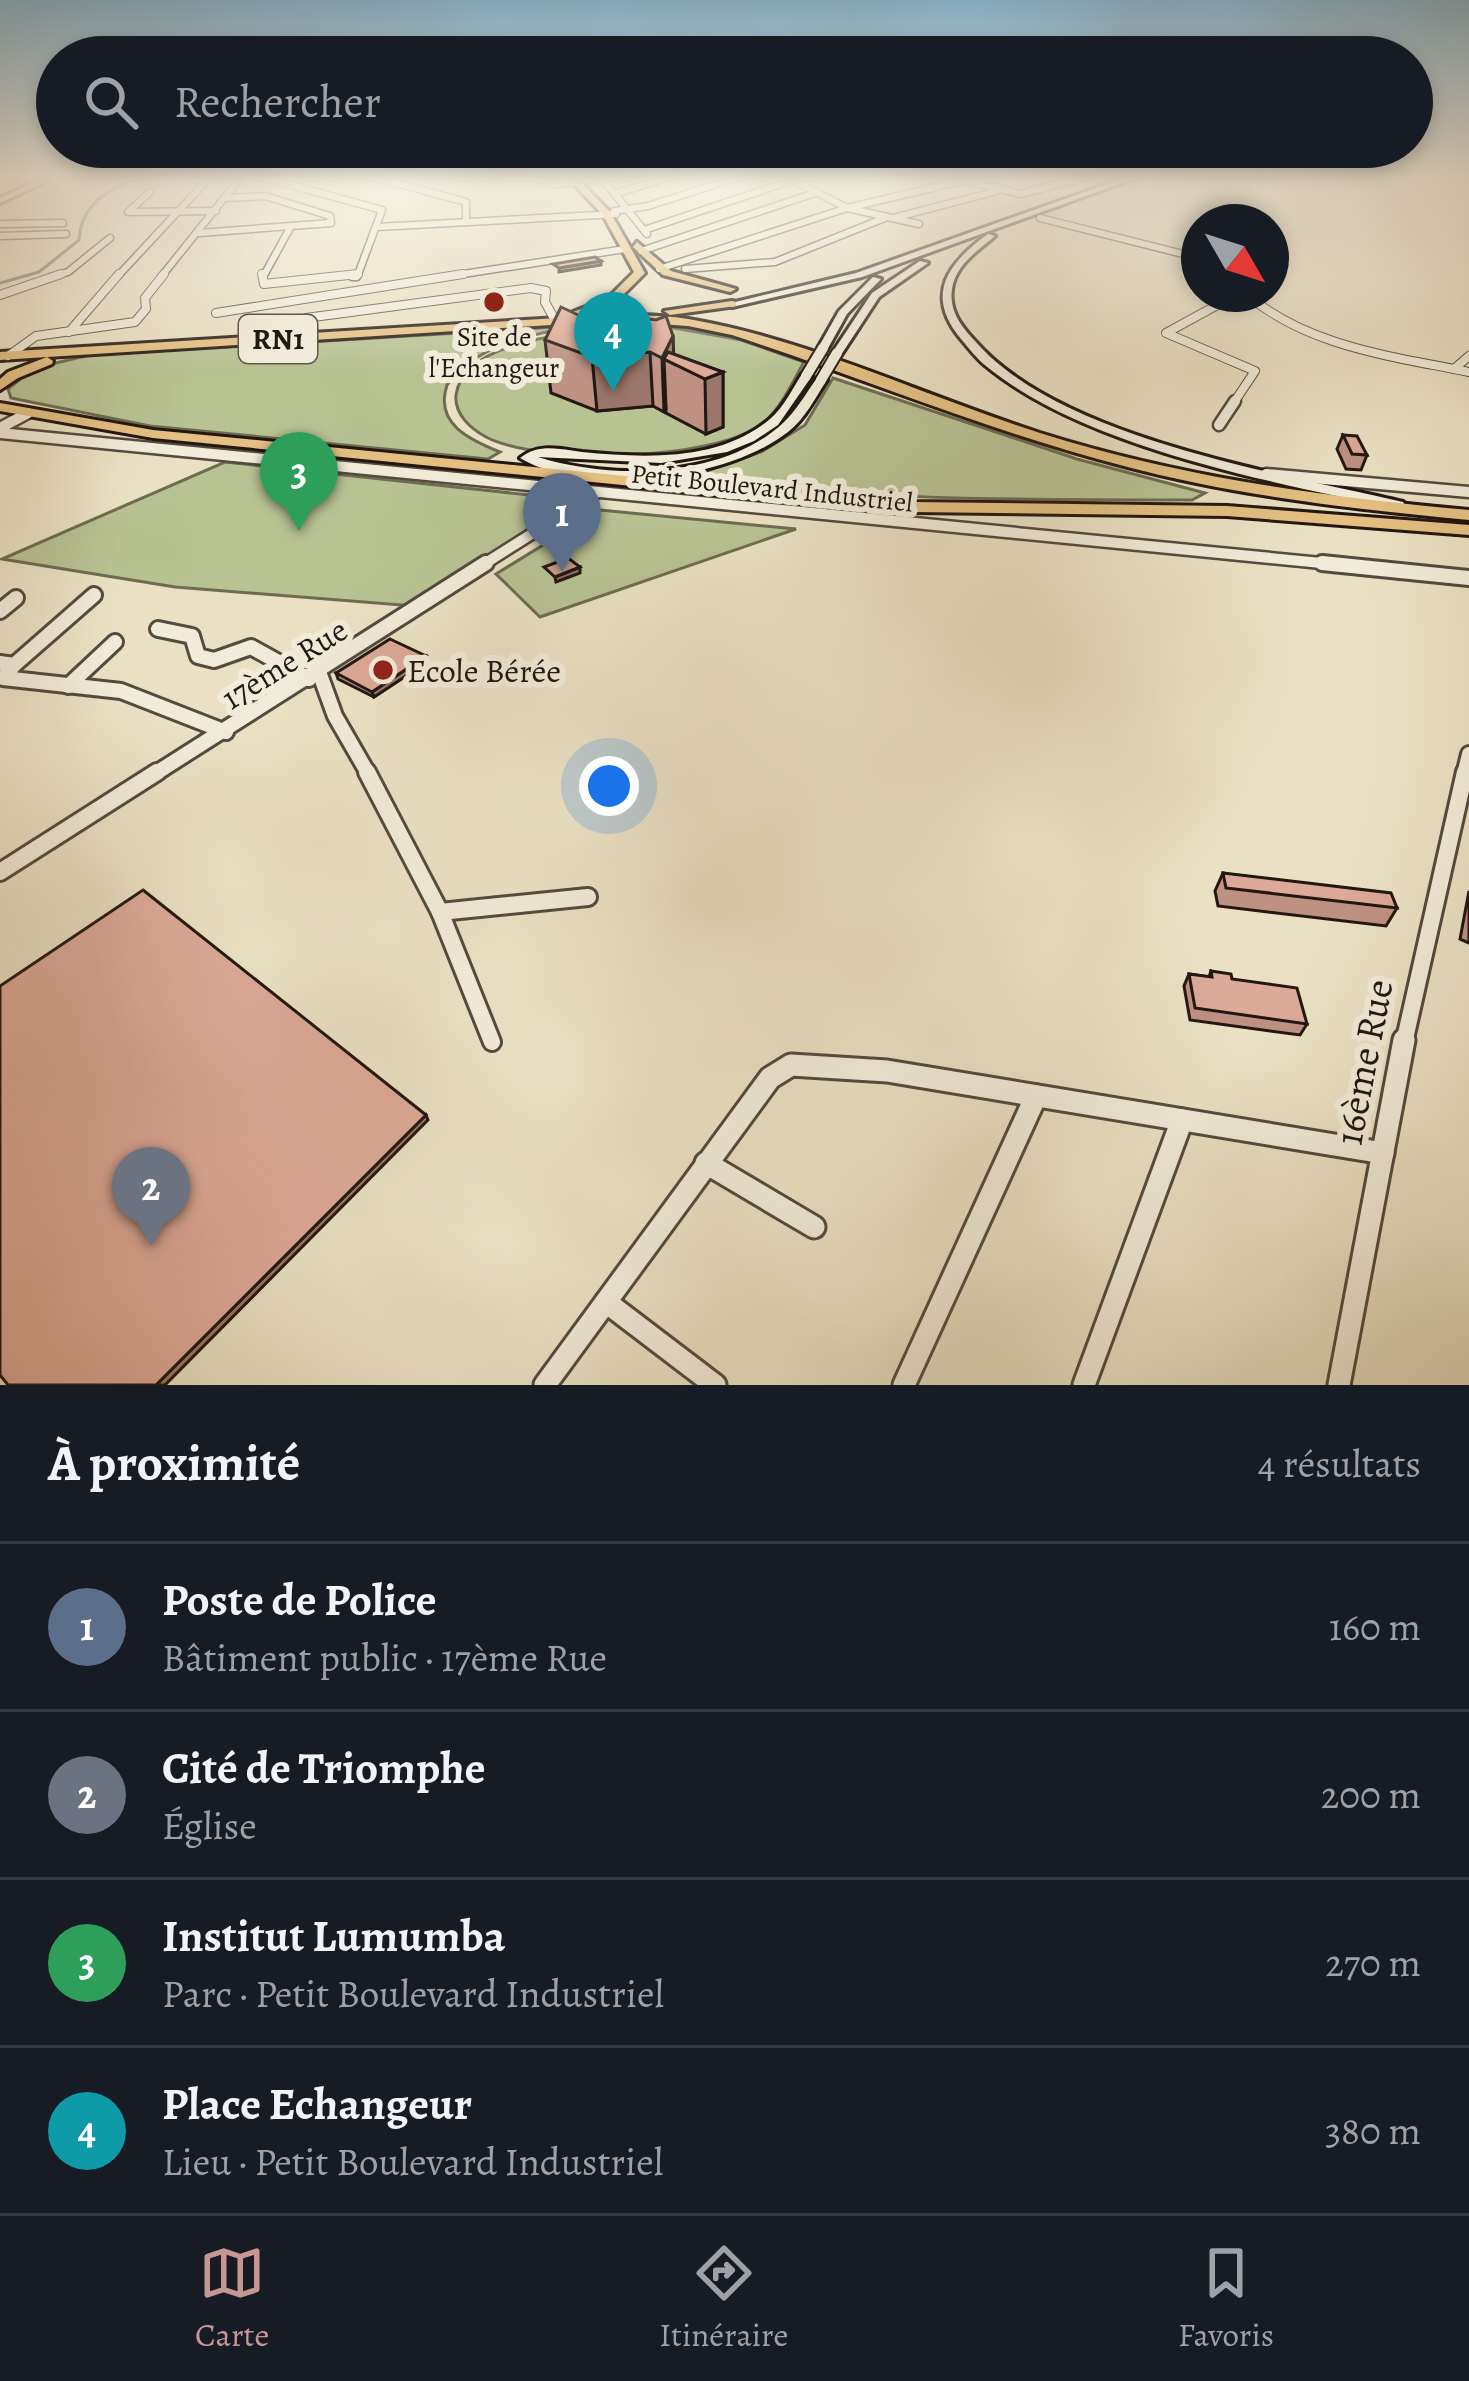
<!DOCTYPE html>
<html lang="fr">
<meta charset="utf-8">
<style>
body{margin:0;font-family:Alegreya,serif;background:#20242c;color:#f1f3f6}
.compass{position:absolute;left:1181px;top:204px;width:108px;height:108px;border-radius:50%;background:#171b24;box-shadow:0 6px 18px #0003;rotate:129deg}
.you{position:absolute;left:609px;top:786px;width:42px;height:42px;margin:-30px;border:9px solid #fff;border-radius:50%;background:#1a73e8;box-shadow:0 0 0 18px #1a73e833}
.badge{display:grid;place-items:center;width:78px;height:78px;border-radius:50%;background:#c59692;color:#fff;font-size:39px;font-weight:700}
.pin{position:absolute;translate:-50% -99px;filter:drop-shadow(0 3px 6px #0008)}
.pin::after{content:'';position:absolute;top:63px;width:42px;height:36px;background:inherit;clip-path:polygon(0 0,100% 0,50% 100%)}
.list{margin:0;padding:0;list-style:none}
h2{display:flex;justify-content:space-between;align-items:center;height:156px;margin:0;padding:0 48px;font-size:51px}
h2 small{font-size:39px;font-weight:400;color:#9ea1a6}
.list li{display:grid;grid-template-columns:78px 1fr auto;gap:36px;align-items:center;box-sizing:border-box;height:168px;padding:0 48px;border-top:3px solid #363941}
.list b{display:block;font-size:45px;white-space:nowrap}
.list p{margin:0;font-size:39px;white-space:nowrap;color:#9ea1a6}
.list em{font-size:39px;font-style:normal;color:#9ea1a6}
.icon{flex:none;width:66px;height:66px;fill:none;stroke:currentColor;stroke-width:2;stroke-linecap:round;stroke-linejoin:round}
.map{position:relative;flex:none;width:1469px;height:1385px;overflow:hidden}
.search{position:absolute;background:#171b24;box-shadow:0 6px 18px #0003;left:36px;right:36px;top:36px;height:132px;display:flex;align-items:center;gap:30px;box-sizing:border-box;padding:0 42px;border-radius:66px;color:#9ea1a6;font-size:45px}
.sheet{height:828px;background:#171b24}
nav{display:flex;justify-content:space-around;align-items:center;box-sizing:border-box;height:168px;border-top:3px solid #363941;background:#171b24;font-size:33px;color:#9ea1a6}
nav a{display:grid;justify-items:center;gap:6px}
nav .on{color:#c59692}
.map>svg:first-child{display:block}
</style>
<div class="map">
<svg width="1469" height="1385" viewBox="0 0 1469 1385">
<rect width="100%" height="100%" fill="#eae1c4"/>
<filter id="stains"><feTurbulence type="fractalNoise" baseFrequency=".00167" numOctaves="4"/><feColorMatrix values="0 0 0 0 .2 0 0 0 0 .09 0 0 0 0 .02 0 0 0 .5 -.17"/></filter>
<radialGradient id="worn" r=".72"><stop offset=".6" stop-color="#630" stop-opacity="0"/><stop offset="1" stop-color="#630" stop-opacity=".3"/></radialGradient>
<!-- green -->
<g fill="#b8c293" stroke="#6d6c52" stroke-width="3">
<path d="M575,326C529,335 476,345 447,385C434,424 470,440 500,452L488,459L150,426L11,398L8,389L34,368L90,355Z"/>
<path d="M663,326L741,340L804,362C792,383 782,407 763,423C715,462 539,465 486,437C471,429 454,414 456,395C465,330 615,330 663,326Z"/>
<path d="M833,378L1077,459L1205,493L1192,500C1017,500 857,500 683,479L761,452L805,425Z"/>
<path d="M225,462L548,497L574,502L414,606L175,587L2,559Z"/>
<path d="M600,510L796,529L540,617L496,574Z"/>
</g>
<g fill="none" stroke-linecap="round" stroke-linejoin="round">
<!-- stream -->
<path stroke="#697b75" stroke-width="3" d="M0,283L39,272L79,240C81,203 110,188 142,177"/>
<defs>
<g id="minor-far5">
<path d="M0,177L45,180"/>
<path d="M262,177L382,210L357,277H352"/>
<path d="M374,177L466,202V222"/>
<path d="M529,177L553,184L576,182"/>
<path d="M601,177L647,234"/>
<path d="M787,177L847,208L919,224"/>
<path d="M960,179L1021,194L1088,177"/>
<path d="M150,192L128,212L216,211"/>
<path d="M617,193L670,177"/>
<path d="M614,211L648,206L739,177"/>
<path d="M897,217L997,191"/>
<path d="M1040,218L1199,258"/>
<path d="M0,224L63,223"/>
<path d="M377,227L616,214"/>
<path d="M644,230L793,180"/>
<path d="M199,233L331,223L330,216L265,196L225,198"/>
<path d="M0,236L66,234"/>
<path d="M641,251L818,192"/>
<path d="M659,269L847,208L966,180"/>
<path d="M685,269L775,262L887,217"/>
<path d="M52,277L68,272L110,238"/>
<path d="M117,277L210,177"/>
<path d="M161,277L241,177"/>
<path d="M263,277L290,228"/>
<path d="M444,277L625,249"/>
</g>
<g id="minor-far4">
<path d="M262,274L264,284L358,274"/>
<path d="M1246,294C1308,347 1392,356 1469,372"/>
<path d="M0,295L61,274"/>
<path d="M216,313L463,274"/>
<path d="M306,318L531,288L546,291L545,302L556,322"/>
<path d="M69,332L119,274"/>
<path d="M8,356L36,336L135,322L146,309L145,298L164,274"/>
<path d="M1454,369L1469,356"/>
<path d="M1233,404L1255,371L1166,333L1221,303L1249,297"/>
</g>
<g id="minor-far3">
<path d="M1219,425L1235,401"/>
<path d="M0,428L28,413"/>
<path d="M0,433L1352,566"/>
<path d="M1266,474L1469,492"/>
<path d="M481,566L595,494"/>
</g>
<g id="minor-far2">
<path d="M1322,563L1469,578"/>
<path d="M0,611L16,598"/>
<path d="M158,629L192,636L198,656L214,660L251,647L309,679"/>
<path d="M0,663L14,665L3,678L121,691L226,732"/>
<path d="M14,665L94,595"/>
<path d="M319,672L335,716L369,775"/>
<path d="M68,686L115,642"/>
<path d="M153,775L486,563"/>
<path d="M1464,775L1469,754"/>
</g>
<g id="minor-far1">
<path d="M367,772L440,912L588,897"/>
<path d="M0,872L157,772"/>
<path d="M440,912L492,1042"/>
<path d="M1404,1043L1465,772"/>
</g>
<g id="minor">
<path d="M706,1163L814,1227"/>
<path d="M606,1302L715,1385"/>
<path d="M545,1385L770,1078L791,1065L887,1071L1383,1153"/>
<path d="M904,1385L1036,1096"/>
<path d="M1084,1385L1182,1120"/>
<path d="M1339,1385L1404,1040"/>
</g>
<path id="tertiary" d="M46,177H55L0,203V198Z"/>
<g id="secondary">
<path d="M1127,177H1138L862,277L732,307L727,304L856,273Z"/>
<path d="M988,234L995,236C979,250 959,262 953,284C947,308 960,325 975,341C1060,439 1280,473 1403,502L1405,505L1398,509C1272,482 1086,448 986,366C976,358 969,348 961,339C924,295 948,263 988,234Z"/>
<path d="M920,261L928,263L879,297L841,355H833L832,353L872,293Z"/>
<path d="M873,277L881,279L847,314L827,350H819L818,348L839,311Z"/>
<path d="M802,374L812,376L778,425L754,441L727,452L661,463L538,457C611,480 723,479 783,423C797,410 806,393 817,378H825L827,380C815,398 805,419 788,432C727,480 587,498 520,458C539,443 559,449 582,452C644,458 719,462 770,419C784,407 792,389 802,374Z"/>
</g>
<g id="trunk">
<path d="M567,177H576L610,212L645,273L616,302L580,317L581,323L0,360V352L558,318L608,298L634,272L603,215Z"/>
<path d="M637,242L671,271L736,289L730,292L663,275L633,247Z"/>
<path d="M732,301L736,302V306L670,315L664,311Z"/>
<path d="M621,314C645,316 670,315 694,320C812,341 925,396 1040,433C1180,477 1323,497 1469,510V520C1353,509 1237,496 1124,466C991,432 863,378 732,335L688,326L617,321L615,318Z"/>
<path d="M47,357L53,361L52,364L18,378L0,390V379L8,372Z"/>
<path d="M0,403L153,430L821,495L913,502L1227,506L1469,525V535L1227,516L913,512L821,505L153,438L0,411Z"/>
</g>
</defs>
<!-- minor-far5 casing -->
<use href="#minor-far5" stroke="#544a3e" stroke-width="9"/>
<!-- minor-far4 casing -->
<use href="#minor-far4" stroke="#544a3e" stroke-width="10"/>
<!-- minor-far3 casing -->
<use href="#minor-far3" stroke="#544a3e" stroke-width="15"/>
<!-- minor-far2 casing -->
<use href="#minor-far2" stroke="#544a3e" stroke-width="20"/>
<!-- minor-far1 casing -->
<use href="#minor-far1" stroke="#544a3e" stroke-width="22"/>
<!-- minor casing -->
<use href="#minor" stroke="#544a3e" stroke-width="27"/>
<!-- tertiary casing -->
<use href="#tertiary" stroke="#544a3e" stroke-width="6"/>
<!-- secondary casing -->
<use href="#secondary" stroke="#221711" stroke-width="6"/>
<!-- trunk casing -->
<use href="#trunk" stroke="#221711" stroke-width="6"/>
<!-- minor-far5 -->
<use href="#minor-far5" stroke="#f1ecd9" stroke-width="6"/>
<!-- minor-far4 -->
<use href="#minor-far4" stroke="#f1ecd9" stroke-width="8"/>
<!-- minor-far3 -->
<use href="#minor-far3" stroke="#f1ecd9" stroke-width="10"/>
<!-- minor-far2 -->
<use href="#minor-far2" stroke="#f1ecd9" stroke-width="14"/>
<!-- minor-far1 -->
<use href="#minor-far1" stroke="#f1ecd9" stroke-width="16"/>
<!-- minor -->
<use href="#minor" stroke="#f1ecd9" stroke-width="21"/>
<!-- tertiary -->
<use href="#tertiary" fill="#f1ecd9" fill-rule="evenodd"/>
<!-- secondary -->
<use href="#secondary" fill="#f1ecd9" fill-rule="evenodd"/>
<!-- trunk -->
<use href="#trunk" fill="#e5c082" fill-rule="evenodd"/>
<defs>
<g id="secondary-bridge">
<path d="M806,376L823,348"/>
<path d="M821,380L837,353"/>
</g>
</defs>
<!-- secondary-bridge casing -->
<use href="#secondary-bridge" stroke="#221711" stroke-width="14" stroke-linecap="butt"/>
<!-- secondary-bridge -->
<use href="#secondary-bridge" stroke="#f1ecd9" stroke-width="10"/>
</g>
<!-- wall -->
<g fill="#be9183" stroke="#221711" stroke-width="3">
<path d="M673,336V354L723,372V427L706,434L666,413V407L664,412L653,406L597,411L551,393L545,340Z"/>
<path d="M1343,435L1367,455L1361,470L1346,469L1337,449Z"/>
<path d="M426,656L427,662L374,697L338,679L336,673Z"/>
<path d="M1223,873L1397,908L1386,926L1218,906L1215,891Z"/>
<path d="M1469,891V943L1460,939Z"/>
<path d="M1211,971L1232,979L1307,1024L1300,1035L1190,1020L1184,986L1189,974L1209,977Z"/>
</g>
<!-- shaded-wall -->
<g fill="#9b766a" stroke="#221711" stroke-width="3">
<path d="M601,261V265L559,272V268Z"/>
<path d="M673,336L674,364L664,359L666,407L664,412L662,358Z"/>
<path d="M650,352L653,406L597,411L592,357Z"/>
<path d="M723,372V427L706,434L705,379Z"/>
<path d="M580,567V573L556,582L555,577Z"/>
<path d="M426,656L427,662L374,697L372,692Z"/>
<path d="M426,1115L428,1120L165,1385H156Z"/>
</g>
<!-- building -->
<g fill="#dda998" stroke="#221711" stroke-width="3">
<path d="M595,257L601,261L559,268L553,264Z"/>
<path d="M561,307L589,320L627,316L656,320L666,316L673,336L662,358L650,352L592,357L545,340Z"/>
<path d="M668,352L723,372L705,379L664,359Z"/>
<path d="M1343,435L1357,436L1367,455L1352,454Z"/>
<path d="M568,558L580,567L555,577L544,567Z"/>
<path d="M390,639L426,656L372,692L336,673Z"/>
<path d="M1223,873L1391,893L1397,908L1226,888Z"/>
<path d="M143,890L426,1115L156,1385H8L0,1375V986Z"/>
<path d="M1211,971L1231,974L1232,979L1297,988L1307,1024L1195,1008L1189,974L1212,977Z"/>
</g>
<!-- sky -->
<linearGradient id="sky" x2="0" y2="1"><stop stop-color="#88b8d5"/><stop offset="0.48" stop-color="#f6f2e4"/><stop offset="1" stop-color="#f6f2e4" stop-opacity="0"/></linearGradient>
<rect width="1469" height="371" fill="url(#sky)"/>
<!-- markers -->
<g fill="#8f2418" stroke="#f1ecd9" stroke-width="4.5">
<circle cx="494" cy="302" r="12"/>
<circle cx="383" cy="670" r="12"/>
</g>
<g text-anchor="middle" stroke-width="12" stroke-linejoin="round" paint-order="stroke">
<!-- far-poi labels -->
<g font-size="27" fill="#221711" stroke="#f1ecd9">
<text x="494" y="346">Site de<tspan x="494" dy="31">l'Echangeur</tspan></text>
</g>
<!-- far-street labels -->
<g font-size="27" fill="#221711" stroke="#f1ecd9">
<text transform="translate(772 488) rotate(6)" y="9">Petit Boulevard Industriel</text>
</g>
<!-- shield labels -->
<rect fill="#f1ecd9" stroke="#60574d" stroke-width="3" x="239" y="315" width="78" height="48" rx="9"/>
<g font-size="30" font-weight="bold" fill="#221711">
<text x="278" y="349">RN1</text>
</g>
<!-- street labels -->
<g font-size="33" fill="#221711" stroke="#f1ecd9">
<text transform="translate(284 663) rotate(-32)" y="12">17ème Rue</text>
</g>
<!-- poi labels -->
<g font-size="33" fill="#221711" stroke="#f1ecd9" text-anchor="start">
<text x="407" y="682">Ecole Bérée</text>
</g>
<!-- near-street labels -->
<g font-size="39" fill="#221711" stroke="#f1ecd9">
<text transform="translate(1363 1062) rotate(-79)" y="14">16ème Rue</text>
</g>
</g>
<rect width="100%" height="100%" filter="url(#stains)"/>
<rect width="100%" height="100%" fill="url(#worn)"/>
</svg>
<svg class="compass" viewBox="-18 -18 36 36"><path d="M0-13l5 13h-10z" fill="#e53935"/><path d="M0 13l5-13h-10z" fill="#9ea1a6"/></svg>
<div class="you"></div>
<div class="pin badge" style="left:562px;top:572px;background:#5c6f8a">1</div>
<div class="pin badge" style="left:151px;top:1246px;background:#6b7280">2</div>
<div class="pin badge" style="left:299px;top:531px;background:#2e9e5b">3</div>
<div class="pin badge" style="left:613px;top:391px;background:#0f9aa8">4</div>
<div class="search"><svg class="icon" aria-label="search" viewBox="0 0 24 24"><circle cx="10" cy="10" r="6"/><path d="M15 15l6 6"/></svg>Rechercher</div>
</div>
<section class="sheet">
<h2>À proximité<small>4 résultats</small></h2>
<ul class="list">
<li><span class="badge" style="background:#5c6f8a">1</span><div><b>Poste de Police</b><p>Bâtiment public · 17ème Rue</p></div><em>160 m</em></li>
<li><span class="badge" style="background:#6b7280">2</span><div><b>Cité de Triomphe</b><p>Église</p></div><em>200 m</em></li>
<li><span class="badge" style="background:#2e9e5b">3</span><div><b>Institut Lumumba</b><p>Parc · Petit Boulevard Industriel</p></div><em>270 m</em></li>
<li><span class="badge" style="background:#0f9aa8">4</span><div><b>Place Echangeur</b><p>Lieu · Petit Boulevard Industriel</p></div><em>380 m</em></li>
</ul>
</section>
<nav>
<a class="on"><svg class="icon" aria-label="map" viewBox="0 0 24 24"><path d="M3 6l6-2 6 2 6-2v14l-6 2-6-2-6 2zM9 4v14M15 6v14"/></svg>Carte</a>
<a><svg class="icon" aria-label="directions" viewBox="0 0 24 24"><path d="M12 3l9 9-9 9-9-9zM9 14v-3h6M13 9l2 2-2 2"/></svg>Itinéraire</a>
<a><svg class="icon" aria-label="saved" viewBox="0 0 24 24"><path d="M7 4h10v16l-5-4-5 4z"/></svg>Favoris</a>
</nav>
